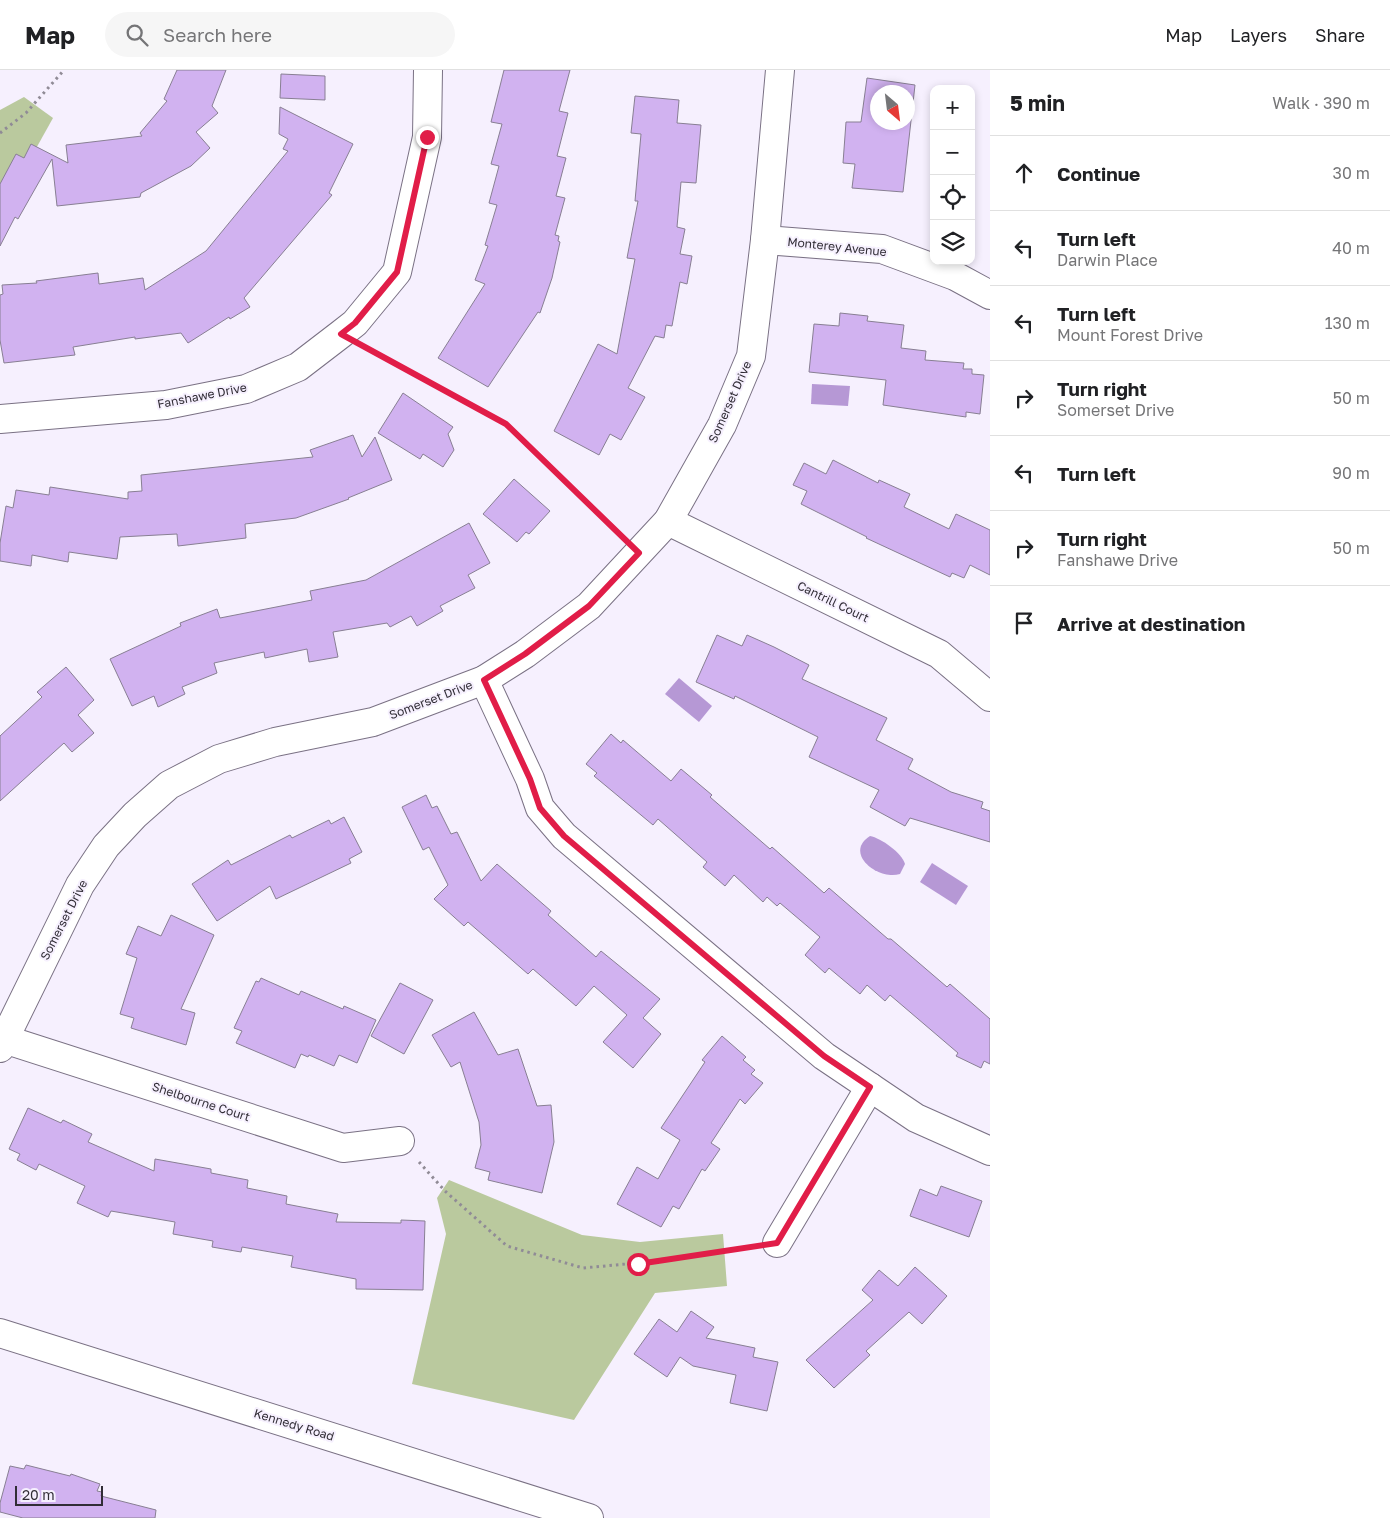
<!DOCTYPE html>
<meta charset="utf-8">
<style>
body{margin:0;font-family:"Golos Text",sans-serif;background:#f6f6f6;color:#202124}
.controls{position:absolute;right:15px;top:15px;display:grid;overflow:hidden;border-radius:10px;box-shadow:0 2px 8px #0003}
.controls button{width:45px;height:45px;display:grid;place-items:center;padding:0;border:0;border-bottom:1px solid #e0e0e0;background:#fff;color:#202124;font:25px sans-serif}
.compass{position:absolute;left:870px;top:15px;width:45px;height:45px;border-radius:50%;background:#fff;box-shadow:0 2px 8px #0003;rotate:152deg}
.scale{position:absolute;left:15px;bottom:12px;width:88px;box-sizing:border-box;padding-left:5px;border:2px solid #312d36;border-top:0;font-size:14px;line-height:18px;white-space:nowrap;color:#312d36;-webkit-text-stroke:4px #f6f0fe;paint-order:stroke}
.stop{position:absolute;width:15px;height:15px;margin:-11px;border:4px solid #e11d48;border-radius:50%;background:#fff}
.stop.end{background:#e11d48;border-color:#fff;box-shadow:0 1px 5px #0008}
.list{margin:0;padding:0;list-style:none}
h2{display:flex;justify-content:space-between;align-items:center;height:65px;margin:0;padding:0 20px;font-size:21px}
h2 small{font-size:16px;font-weight:400;color:#757577}
.list li{display:grid;grid-template-columns:32px 1fr auto;gap:15px;align-items:center;box-sizing:border-box;height:75px;padding:0 20px;border-top:1px solid #e0e0e0}
.list b{display:block;font-size:19px;white-space:nowrap}
.list p{margin:0;font-size:16px;white-space:nowrap;color:#757577}
.list em{font-size:16px;font-style:normal;color:#757577}
.icon{flex:none;width:28px;height:28px;fill:none;stroke:currentColor;stroke-width:2;stroke-linecap:round;stroke-linejoin:round}
.map{position:relative;flex:none;width:990px;height:1448px;overflow:hidden}
header{display:flex;align-items:center;gap:30px;box-sizing:border-box;height:70px;padding:0 25px;background:#fff;border-bottom:1px solid #e0e0e0}
header strong{font-size:24px}
nav{display:flex;gap:28px;margin-inline-start:auto;font-size:18px}
.search{width:350px;height:45px;background:#f6f6f6;display:flex;align-items:center;gap:12px;box-sizing:border-box;padding:0 18px;border-radius:28px;color:#757577;font-size:19px}
main{display:flex}
aside{flex:1;background:#fff}
.map>svg:first-child{display:block}
</style>
<header>
<strong>Map</strong>
<div class="search"><svg class="icon" aria-label="search" viewBox="0 0 24 24"><circle cx="10" cy="10" r="6"/><path d="M15 15l6 6"/></svg>Search here</div>
<nav><a>Map</a><a>Layers</a><a>Share</a></nav>
</header>
<main>
<div class="map">
<svg width="990" height="1448" viewBox="0 0 990 1448">
<rect width="100%" height="100%" fill="#f6f0fe"/>
<!-- green -->
<g fill="#bac99e">
<path d="M24,27L53,48L0,143V40Z"/>
<path d="M449,1110L582,1165L640,1172L723,1164L727,1216L655,1223L574,1350L412,1314L446,1164L437,1128Z"/>
</g>
<!-- water -->
<g fill="#b698d5">
<path d="M812,314L850,316L848,336L811,334Z"/>
<path d="M679,608L712,636L699,652L665,624Z"/>
<path d="M870,766C881,768 902,783 905,794L900,804C878,811 843,783 870,766Z"/>
<path d="M932,793L968,816L956,835L920,812Z"/>
</g>
<!-- building -->
<g fill="#d1b2f0" stroke="#887f93" fill-rule="evenodd">
<path d="M177,0H226L212,36L218,43L196,62L210,78L191,96L141,123L140,127L57,136L52,89L18,149L15,147L0,176V114L16,84L24,88L31,74L68,93L66,75L142,66L140,63L167,31L164,29Z"/>
<path d="M504,0H570L559,41L568,43L557,86L566,88L556,126L565,128L555,165L559,166L558,171L560,172L552,208L540,243L538,242L488,317L438,288L485,214L475,210L488,176L485,175L497,135L489,133L499,96L491,94L502,54L491,52Z"/>
<path d="M281,4L325,6V30L280,28Z"/>
<path d="M867,8L915,15L903,122L852,118L855,94L843,93L846,52H861ZM878,22H908V52H878Z"/>
<path d="M635,26L679,30L677,53L701,55L696,113L681,112L677,157L685,159L680,184L692,186L687,214L680,212L672,256L666,255L664,268L655,266L628,318L645,327L621,370L610,364L599,385L554,361L598,274L617,284L635,189L627,188L638,131H635L641,64L631,63Z"/>
<path d="M280,37L353,74L329,123L332,125L244,228L250,237L230,249L229,247L188,273L181,263L135,269V267L73,277L75,285L4,293L0,270V225L3,224L2,215L37,213L36,211L98,203L99,214L143,208L145,220L206,181L288,81L283,79L288,69L279,64Z"/>
<path d="M840,243L868,246L867,251L904,255L901,278L926,281L925,290L964,293L963,299H972V304L984,305L980,344L966,342V347L883,335L886,310L809,302L814,254L839,256Z"/>
<path d="M403,323L453,357L448,364L454,380L443,397L423,384L420,389L378,363Z"/>
<path d="M353,365L362,387L375,367L392,410L348,428L349,429L296,448L245,454L246,468L178,476L177,464L120,467L117,489L69,482L68,492L32,485L31,496L0,491V473L6,436L13,438L16,420L49,425L50,417L128,429V422L142,421L141,405L313,387L310,380Z"/>
<path d="M833,390L878,413L879,410L910,424L904,437L949,459L956,444L990,460V505L970,495L964,508L952,503L950,507L866,468L867,467L801,434L807,421L793,415L804,393L826,404Z"/>
<path d="M514,409L550,441L529,464L526,462L517,472L483,444Z"/>
<path d="M469,453L490,493L468,505L475,518L440,536L443,541L417,556L411,546L390,557L387,553L333,562L338,587L309,592L307,579L265,588L264,582L214,593L217,603L182,617L185,624L158,637L154,626L132,636L110,589L181,556L180,553L217,539L220,548L312,530L310,521L366,510Z"/>
<path d="M717,565L742,576L747,565L774,577L809,595L802,609L887,648L876,670L913,689L908,699L951,722L983,732L981,738L990,741V772L910,748L905,756L870,737L879,720L809,687L818,667L735,626L734,629L696,612Z"/>
<path d="M66,597L94,630L78,645L94,663L72,682L64,673L0,731V666L42,627L37,622Z"/>
<path d="M611,664L621,673L623,670L671,711L681,699L712,725L710,727L770,779L772,777L824,823L829,818L888,869H891L947,917L950,914L990,949V994L984,991L981,998L956,986L958,983L890,925L885,931L867,915L860,924L829,898L825,903L805,885L820,867L780,833L777,836L767,827L763,832L734,805L725,816L703,797L707,792L658,749L653,755L594,706L597,703L586,694Z"/>
<path d="M426,725L432,738L437,736L451,764L457,762L481,811L497,794L551,841L548,845L596,887L601,881L660,929L643,948L661,964L633,998L603,972L627,945L594,916L576,936L533,899L528,904L468,852L464,856L434,829L448,815L429,777L423,780L402,737Z"/>
<path d="M344,747L362,782L349,789L351,793L276,829L270,816L217,851L192,814L228,790L231,795L290,765L292,768L329,750L331,754Z"/>
<path d="M171,845L214,865L181,939L195,943L186,975L131,958L134,948L120,944L137,888L126,884L138,856L161,866Z"/>
<path d="M261,908L299,925L301,921L343,939L344,936L376,950L357,993L339,985L334,996L309,985L308,987L301,984L295,998L236,973L242,961L234,958L256,911L259,912Z"/>
<path d="M400,913L433,930L404,984L371,966Z"/>
<path d="M474,942L498,985L518,979L537,1036L551,1035L554,1072L542,1123L488,1110L490,1102L475,1098L481,1075L479,1052L460,992L451,997L432,965Z"/>
<path d="M722,966L746,987L743,990L755,1000L751,1004L763,1013L745,1034L740,1029L711,1073L720,1079L705,1101L702,1099L679,1139L673,1136L661,1157L617,1134L637,1097L658,1109L680,1070L661,1058L705,992L702,990Z"/>
<path d="M28,1038L61,1053L63,1050L92,1064L88,1072L154,1101L155,1089L211,1099V1103L248,1110L247,1118L287,1126L286,1134L338,1144L336,1152L401,1153V1150L425,1151L423,1220L356,1219V1209L291,1197L293,1186L242,1177L241,1182L212,1177L213,1171L173,1164L175,1152L111,1141L108,1147L77,1133L85,1116L39,1094L36,1100L17,1090L20,1084L9,1079Z"/>
<path d="M941,1116L982,1131L969,1167L910,1146L920,1119L937,1126Z"/>
<path d="M915,1197L947,1226L922,1254L909,1242L866,1281L870,1285L834,1318L806,1290L873,1230L862,1220L879,1200L898,1216Z"/>
<path d="M691,1241L714,1257L706,1268L755,1278L753,1287L778,1292L767,1341L730,1333L736,1305L693,1296L680,1287L667,1307L634,1284L659,1249L677,1262Z"/>
<path d="M26,1395L70,1406L71,1404L100,1414L97,1421L102,1422L101,1426L156,1440L155,1448H23L0,1442V1433L10,1396L24,1399Z"/>
</g>
<g fill="none" stroke-linecap="round" stroke-linejoin="round">
<defs>
<g id="minor">
<path d="M765,170L882,179L955,206L990,225"/>
<path d="M0,349L166,335L246,319L298,297L341,264L355,253L397,202L427,67L428,0"/>
<path d="M668,451L939,584L990,627"/>
<path d="M484,610L530,709L540,738L564,766L824,986L916,1048L990,1081"/>
<path d="M4,969L343,1078L400,1071"/>
<path d="M777,1173L870,1017"/>
</g>
<path id="tertiary" d="M0,978L80,815L106,776L135,745L169,715L219,689L275,672L373,652L484,610L525,584L589,536L668,451L722,355L751,286L765,170L780,0"/>
<path id="secondary" d="M0,1263L589,1448"/>
</defs>
<!-- minor casing -->
<use href="#minor" stroke="#7a7184" stroke-width="30"/>
<!-- tertiary casing -->
<use href="#tertiary" stroke="#7a7184" stroke-width="30"/>
<!-- secondary casing -->
<use href="#secondary" stroke="#7a7184" stroke-width="30"/>
<!-- path -->
<g stroke="#908b96" stroke-width="3" stroke-dasharray="2.5 4" stroke-linecap="butt">
<path d="M0,63L26,43L64,0"/>
<path d="M368,279L506,354L619,463"/>
<path d="M419,1092L445,1121L507,1176L583,1198L637,1193L749,1177"/>
</g>
<!-- minor -->
<use href="#minor" stroke="#fff" stroke-width="28"/>
<!-- tertiary -->
<use href="#tertiary" stroke="#fff" stroke-width="28"/>
<!-- secondary -->
<use href="#secondary" stroke="#fff" stroke-width="28"/>
</g>
<g fill="none" stroke-linecap="round" stroke-linejoin="round">
<!-- route -->
<path stroke="#e11d48" stroke-width="6" d="M427,67L397,202L355,253L341,264L506,354L639,483L589,536L525,584L484,610L530,709L540,738L564,766L824,986L870,1017L777,1173L638,1194"/>
</g>
<g text-anchor="middle" stroke-width="4" stroke-linejoin="round" paint-order="stroke">
<!-- street labels -->
<g font-size="12" fill="#312d36" stroke="#f6f0fe">
<text transform="translate(837 177) rotate(6)" y="4">Monterey Avenue</text>
<text transform="translate(202 326) rotate(-11)" y="4">Fanshawe Drive</text>
<text transform="translate(730 332) rotate(-66)" y="4">Somerset Drive</text>
<text transform="translate(833 532) rotate(26)" y="4">Cantrill Court</text>
<text transform="translate(431 630) rotate(-21)" y="4">Somerset Drive</text>
<text transform="translate(64 850) rotate(-63)" y="4">Somerset Drive</text>
<text transform="translate(201 1032) rotate(18)" y="4">Shelbourne Court</text>
<text transform="translate(294 1355) rotate(17)" y="4">Kennedy Road</text>
</g>
</g>
</svg>
<div class="controls">
<button>+</button>
<button>−</button>
<button><svg class="icon" aria-label="locate" viewBox="0 0 24 24"><circle cx="12" cy="12" r="6"/><path d="M12 2v4M12 18v4M2 12h4M18 12h4"/></svg></button>
<button><svg class="icon" aria-label="layers" viewBox="0 0 24 24"><path d="M12 4l9 5-9 5-9-5zM3 14l9 5 9-5"/></svg></button>
</div>
<svg class="compass" viewBox="-18 -18 36 36"><path d="M0-13l5 13h-10z" fill="#e53935"/><path d="M0 13l5-13h-10z" fill="#757577"/></svg>
<div class="scale">20 m</div>
<div class="stop" style="left:638px;top:1194px"></div>
<div class="stop end" style="left:427px;top:67px"></div>
</div>
<aside>
<h2>5 min<small>Walk · 390 m</small></h2>
<ul class="list">
<li><svg class="icon" aria-label="ahead" viewBox="0 0 24 24"><path d="M12 20V5M6 11l6-6 6 6"/></svg><div><b>Continue</b></div><em>30 m</em></li>
<li><svg class="icon" aria-label="left" viewBox="0 0 24 24"><path d="M17 20v-9H6M10 6l-5 5 5 5"/></svg><div><b>Turn left</b><p>Darwin Place</p></div><em>40 m</em></li>
<li><svg class="icon" aria-label="left" viewBox="0 0 24 24"><path d="M17 20v-9H6M10 6l-5 5 5 5"/></svg><div><b>Turn left</b><p>Mount Forest Drive</p></div><em>130 m</em></li>
<li><svg class="icon" aria-label="right" viewBox="0 0 24 24"><path d="M7 20v-9h11M14 6l5 5-5 5"/></svg><div><b>Turn right</b><p>Somerset Drive</p></div><em>50 m</em></li>
<li><svg class="icon" aria-label="left" viewBox="0 0 24 24"><path d="M17 20v-9H6M10 6l-5 5 5 5"/></svg><div><b>Turn left</b></div><em>90 m</em></li>
<li><svg class="icon" aria-label="right" viewBox="0 0 24 24"><path d="M7 20v-9h11M14 6l5 5-5 5"/></svg><div><b>Turn right</b><p>Fanshawe Drive</p></div><em>50 m</em></li>
<li><svg class="icon" aria-label="arrive" viewBox="0 0 24 24"><path d="M6 21V4h12l-3 4 3 4H6"/></svg><div><b>Arrive at destination</b></div></li>
</ul>
</aside>
</main>
